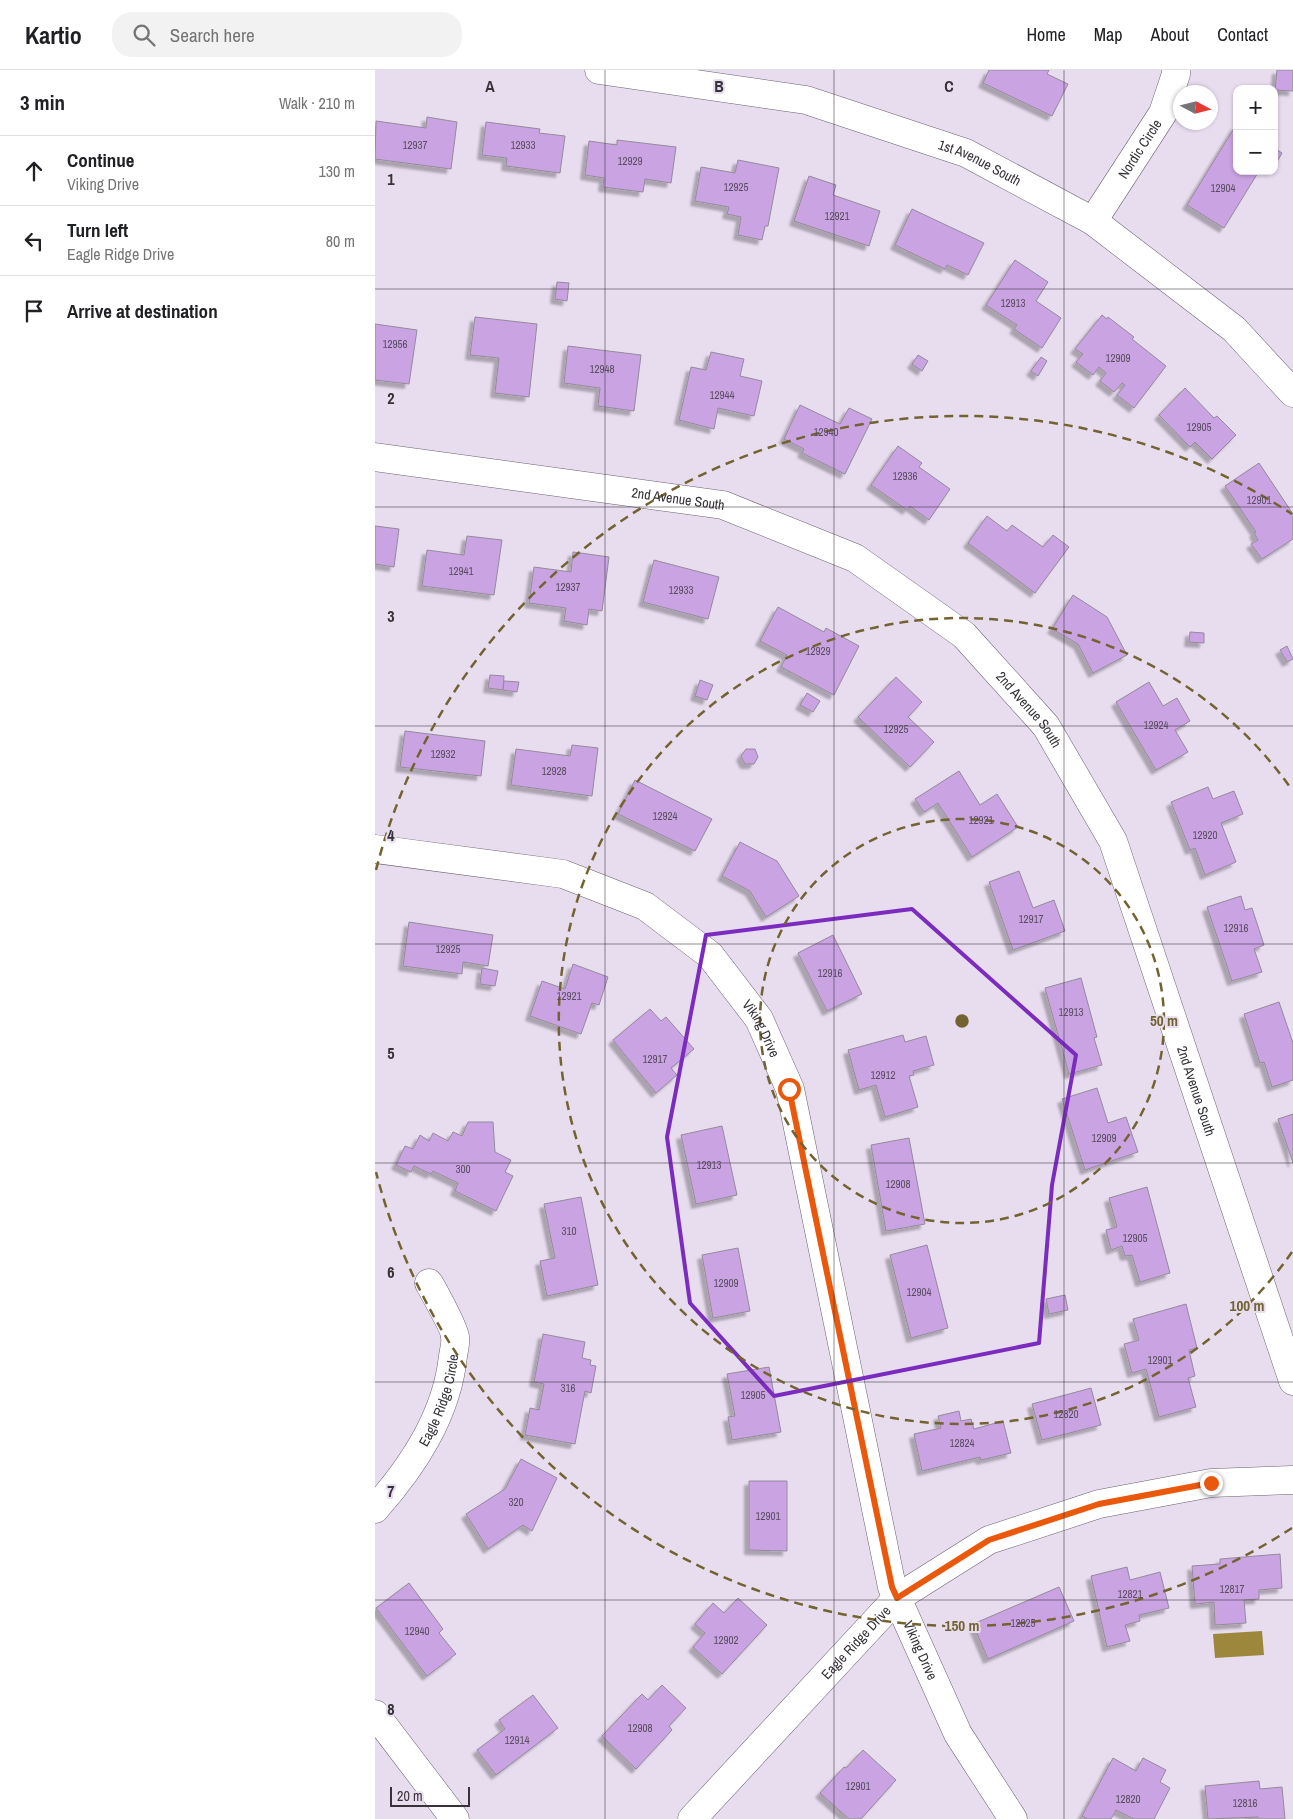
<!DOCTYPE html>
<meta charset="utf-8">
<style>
body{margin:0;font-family:"Archivo Narrow",sans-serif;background:#f2f2f2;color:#202124}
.controls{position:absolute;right:15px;top:15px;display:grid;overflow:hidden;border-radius:10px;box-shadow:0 1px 4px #0004}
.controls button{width:45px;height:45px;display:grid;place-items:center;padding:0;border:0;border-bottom:1px solid #e0e0e0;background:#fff;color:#202124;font:25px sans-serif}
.compass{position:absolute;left:798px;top:15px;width:45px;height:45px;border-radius:50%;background:#fff;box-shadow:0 1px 4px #0004;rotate:97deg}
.scale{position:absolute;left:15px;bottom:12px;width:80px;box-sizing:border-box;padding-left:5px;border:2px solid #363238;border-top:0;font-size:14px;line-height:18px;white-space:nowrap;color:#363238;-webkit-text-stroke:4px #e8ddef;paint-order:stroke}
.stop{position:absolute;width:15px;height:15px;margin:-11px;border:4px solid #ea580c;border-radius:50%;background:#fff}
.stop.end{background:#ea580c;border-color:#fff;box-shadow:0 1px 5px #0008}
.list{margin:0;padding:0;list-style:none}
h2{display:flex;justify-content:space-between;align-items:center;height:65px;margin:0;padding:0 20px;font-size:21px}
h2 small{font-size:16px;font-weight:400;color:#757577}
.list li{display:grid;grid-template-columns:32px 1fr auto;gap:15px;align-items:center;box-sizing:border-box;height:70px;padding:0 20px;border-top:1px solid #e0e0e0}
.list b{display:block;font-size:19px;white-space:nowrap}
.list p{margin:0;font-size:16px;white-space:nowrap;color:#757577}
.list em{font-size:16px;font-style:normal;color:#757577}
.icon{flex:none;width:28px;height:28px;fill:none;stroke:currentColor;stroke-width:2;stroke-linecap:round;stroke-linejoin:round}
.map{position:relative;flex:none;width:918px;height:1749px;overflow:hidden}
header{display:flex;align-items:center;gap:30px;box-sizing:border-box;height:70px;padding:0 25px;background:#fff;border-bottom:1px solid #e0e0e0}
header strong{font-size:24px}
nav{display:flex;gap:28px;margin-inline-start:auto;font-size:18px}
.search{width:350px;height:45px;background:#f2f2f2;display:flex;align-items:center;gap:12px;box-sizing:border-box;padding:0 18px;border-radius:20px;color:#757577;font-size:19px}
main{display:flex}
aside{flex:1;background:#fff}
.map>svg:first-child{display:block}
</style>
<header>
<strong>Kartio</strong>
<div class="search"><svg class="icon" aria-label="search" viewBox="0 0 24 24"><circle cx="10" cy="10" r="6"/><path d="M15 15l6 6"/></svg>Search here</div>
<nav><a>Home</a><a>Map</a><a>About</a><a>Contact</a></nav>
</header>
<main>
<aside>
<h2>3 min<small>Walk · 210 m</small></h2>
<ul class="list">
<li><svg class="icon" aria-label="ahead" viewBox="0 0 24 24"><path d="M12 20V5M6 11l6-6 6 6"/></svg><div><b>Continue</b><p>Viking Drive</p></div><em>130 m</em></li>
<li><svg class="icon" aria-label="left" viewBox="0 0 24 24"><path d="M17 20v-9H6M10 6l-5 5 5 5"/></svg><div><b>Turn left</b><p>Eagle Ridge Drive</p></div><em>80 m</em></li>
<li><svg class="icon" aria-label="arrive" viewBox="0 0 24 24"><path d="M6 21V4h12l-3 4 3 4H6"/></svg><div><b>Arrive at destination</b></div></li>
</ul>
</aside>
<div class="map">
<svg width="918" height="1749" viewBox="0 0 918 1749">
<defs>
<filter id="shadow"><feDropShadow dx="-4.5" dy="4.5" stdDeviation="1" flood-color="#0004"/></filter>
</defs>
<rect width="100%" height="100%" fill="#e8ddef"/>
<!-- water -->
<path fill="#9d873c" d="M887,1561L889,1585L840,1588L838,1564Z"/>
<!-- building -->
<g fill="#caa3e2" stroke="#948a9a" filter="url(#shadow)">
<path d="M614,0H674L672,4L693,14L677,46L608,13Z"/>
<path d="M902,0H918V21L900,20Z"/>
<path d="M52,47L82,52L76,99L0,89L1,51L51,58Z"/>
<path d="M111,52L165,59L164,63L190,66L185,103L131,96L132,88L107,85Z"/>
<path d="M861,55L862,101H884L849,158L812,135Z"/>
<path d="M242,70L301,77L296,113L270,109L268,122L228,117L229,108L210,105L214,71L242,75Z"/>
<path d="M899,78L907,83L899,97Z"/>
<path d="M363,90L404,98L393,156H390L387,170L363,165L366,147L352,144L354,137L320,131L326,97L360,103Z"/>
<path d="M434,106L461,115L458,125L505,141L494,176L419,151Z"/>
<path d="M537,139L609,173L593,205L572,195L570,199L520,175Z"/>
<path d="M640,190L673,212L661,231L686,248L667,278L639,259L642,255L611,235Z"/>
<path d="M182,212L194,213L192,231L180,229Z"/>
<path d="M727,245L732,249L733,247L759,267L757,269L791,296L759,338L742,325L750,315L747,313L739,322L725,311L731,303L724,297L718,305L701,292L708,284L700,279Z"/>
<path d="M100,247L162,254L154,327L120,323L124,288L95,285Z"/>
<path d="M0,254L42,260L34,314L0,310Z"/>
<path d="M193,276L266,285L259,341L223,336L225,318L189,313Z"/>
<path d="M336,282L369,289L365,306L387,311L379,346L343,338L339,359L304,350L316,297L331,300Z"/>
<path d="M543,285L553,291L547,301L537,294Z"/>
<path d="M666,287L672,291L663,306L656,301Z"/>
<path d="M810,318L839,348L842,346L861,365L837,389L820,372L815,377L784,345Z"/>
<path d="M425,335L465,354L474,338L497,349L470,404L427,383L429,379L409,369Z"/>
<path d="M523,376L547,393L544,397L575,419L554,450L535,436L532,440L496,415Z"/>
<path d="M884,393L918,444V469L887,489L876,474L883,470L879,463L881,462L850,416Z"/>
<path d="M612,446L632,461L637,455L668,477L678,465L694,477L660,523L593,473Z"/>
<path d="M0,456L24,459L19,497L0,494Z"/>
<path d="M92,466L127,470L119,525L47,516L52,480L89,485Z"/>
<path d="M198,482L234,487L227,541L214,539L212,555L189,551L191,538L154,533L159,497L196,502Z"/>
<path d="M279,490L344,507L333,549L268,532Z"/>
<path d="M698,525L732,547L752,585L718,603L703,574L677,559Z"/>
<path d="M403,537L449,562L451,558L484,576L459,625L406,597L412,585L385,571Z"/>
<path d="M815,562L829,563V573L814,572Z"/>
<path d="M912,576L918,589L912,592L905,580Z"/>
<path d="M115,605L129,606L128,620L113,618Z"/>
<path d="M521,607L547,632L533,647L559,672L535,697L483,647Z"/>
<path d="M325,610L338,615L332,630L320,626Z"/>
<path d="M129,611L144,612L142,622L128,620Z"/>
<path d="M774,612L788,636L802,628L815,651L800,660L813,682L781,700L741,632Z"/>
<path d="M432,623L445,631L438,642L425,635Z"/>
<path d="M30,661L110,671L106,706L25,697Z"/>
<path d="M197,675L223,678L217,726L136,715L141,679L195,686Z"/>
<path d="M371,679H380L383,687L379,694H370L366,686Z"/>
<path d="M584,701L605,735L622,724L643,757L597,787L563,733L549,742L540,729Z"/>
<path d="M260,710L337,749L320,781L243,744Z"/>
<path d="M833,717L838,729L859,721L868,744L846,753L861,792L830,805L820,778L815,780L796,732Z"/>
<path d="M365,772L402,791L424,826L391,847L375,821L347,806Z"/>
<path d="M644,801L658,838L679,830L690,861L638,880L614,812Z"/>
<path d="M866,826L870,840L877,838L889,875L879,879L887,902L857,911L832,837Z"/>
<path d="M34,852L118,865L113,896L88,892L87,904L28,896Z"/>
<path d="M458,865L487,924L452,941L423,883Z"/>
<path d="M198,894L233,907L224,935L217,933L206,964L155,946L167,911L190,919Z"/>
<path d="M107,898L123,901L120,916L105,914Z"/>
<path d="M706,908L722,967L719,968L727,995L694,1004L670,918Z"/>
<path d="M904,932L918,973V1010L897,1017L889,992L885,993L869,944Z"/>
<path d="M275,939L286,951L291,947L319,979L296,998L302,1005L281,1023L238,970Z"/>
<path d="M528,965L530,972L551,966L559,995L538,1001L539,1005L534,1006L543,1037L510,1047L501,1015L484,1020L473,980Z"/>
<path d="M722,1018L733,1053L751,1047L763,1082L710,1100L687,1029Z"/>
<path d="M918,1044V1093L903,1049Z"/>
<path d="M93,1052H118L120,1082L136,1090L130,1102L138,1106L121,1141L80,1121L83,1113L58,1101L56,1104L39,1096L36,1102L21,1095L30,1076L38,1079L45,1065L54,1071L58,1063L73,1071L78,1062L87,1066Z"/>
<path d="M347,1056L362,1125L321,1134L306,1065Z"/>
<path d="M534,1068L550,1154L511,1161L496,1075Z"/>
<path d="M772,1117L795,1203L765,1212L757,1185L750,1186L747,1176L736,1180L731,1160L742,1157L734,1128Z"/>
<path d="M206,1127L223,1215L172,1226L165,1191L180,1188L169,1134Z"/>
<path d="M552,1175L573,1258L536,1268L515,1185Z"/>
<path d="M363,1178L375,1241L338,1248L327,1185Z"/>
<path d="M690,1225L693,1240L674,1244L671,1229Z"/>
<path d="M811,1234L822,1278L814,1280L820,1306L813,1308L821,1337L784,1347L771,1299L757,1303L749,1274L764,1270L758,1249Z"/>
<path d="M168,1264L210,1272L207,1288L216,1290L215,1295L221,1296L216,1323L210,1321L200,1374L150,1365L155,1338L164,1340L169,1314L159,1312Z"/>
<path d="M394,1297L406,1362L357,1370L353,1347L360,1346L352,1304Z"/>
<path d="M716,1318L726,1355L667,1370L657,1334Z"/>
<path d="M584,1341L586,1351L596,1349L599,1359L628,1351L636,1383L606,1390L605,1387L547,1401L539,1364L566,1358L563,1346Z"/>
<path d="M146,1389L182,1408L157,1461L148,1455L113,1479L91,1444L130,1419Z"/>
<path d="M374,1411H412V1481L374,1480Z"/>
<path d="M905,1484L907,1518L884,1520V1529L869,1530L871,1553L840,1555L839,1532L820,1534L817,1496L845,1494V1489Z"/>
<path d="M752,1497L755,1510L785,1502L794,1538L764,1545L765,1551L750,1555L755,1571L732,1577L716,1506Z"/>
<path d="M34,1513L68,1559L64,1563L81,1584L52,1606L1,1538Z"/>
<path d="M684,1517L699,1551L613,1589L598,1554Z"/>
<path d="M363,1528L392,1555L347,1604L318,1577L330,1563L320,1554L338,1533L349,1543Z"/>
<path d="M287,1615L311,1638L294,1656L297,1660L261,1699L227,1666L267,1624L273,1630Z"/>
<path d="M158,1625L183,1658L121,1705L102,1680L130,1659L124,1650Z"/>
<path d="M488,1680L521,1710L486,1749H474L445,1723L469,1697L471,1698Z"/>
<path d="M738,1688L761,1701L768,1688L791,1700L785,1712L795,1718L779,1749H759L741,1740L736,1749H713L707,1746Z"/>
<path d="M884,1711L885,1719L907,1717L910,1749H883V1747L833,1749L830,1716Z"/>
</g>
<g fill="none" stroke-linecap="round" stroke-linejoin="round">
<defs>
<g id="minor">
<path id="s1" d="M224,0L431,30L591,83L718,151L859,259L918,323"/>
<path id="s2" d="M718,151L788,43L801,4V0"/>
<path id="s3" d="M0,387L348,435L480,488L589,565L671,656L738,771L918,1311"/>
<path id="s4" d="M0,779L188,804L270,836L335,885L384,949L415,1019L517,1517L583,1664L638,1749"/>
<path id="s5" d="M0,1439C38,1396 72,1345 78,1286C79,1280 81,1273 80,1267C80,1259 59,1222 54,1213"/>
<path d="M0,1644L80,1749"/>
<path id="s6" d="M317,1749L522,1528L614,1470L724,1434L836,1413L918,1410"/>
</g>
</defs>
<!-- minor casing -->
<use href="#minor" stroke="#6b6271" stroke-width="29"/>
<!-- minor -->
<use href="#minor" stroke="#fff" stroke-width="28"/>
</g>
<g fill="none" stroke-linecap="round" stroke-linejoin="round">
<!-- route -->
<path stroke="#ea580c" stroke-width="6" d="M414,1019L517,1517L522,1528L614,1470L724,1434L836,1413"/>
</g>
<!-- marked area -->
<path fill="none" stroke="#7b2cbf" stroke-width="4" stroke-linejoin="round" d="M537,839L701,985L677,1115L664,1273L399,1326L315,1233L292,1067L331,865Z"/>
<!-- grid -->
<path fill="none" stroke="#363238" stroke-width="1" stroke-opacity="0.55" d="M230,0V1749M459,0V1749M689,0V1749M0,219H918M0,437H918M0,656H918M0,874H918M0,1093H918M0,1312H918M0,1530H918"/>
<!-- distance rings -->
<g fill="none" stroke="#726331" stroke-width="2.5" stroke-dasharray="9 6">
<circle cx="587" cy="951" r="202"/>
<path d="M917 1182A403 403 0 1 1 917 720"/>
<path d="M917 1458A605 605 0 0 1 1 1102M1 800A605 605 0 0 1 917 444"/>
</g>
<g text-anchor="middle" stroke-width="4" stroke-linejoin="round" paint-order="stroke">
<!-- number labels -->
<g font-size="11" fill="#5b4e62">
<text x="40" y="79">12937</text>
<text x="148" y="79">12933</text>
<text x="255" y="95">12929</text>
<text x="361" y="121">12925</text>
<text x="848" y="122">12904</text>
<text x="462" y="150">12921</text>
<text x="638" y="237">12913</text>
<text x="20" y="278">12956</text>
<text x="743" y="292">12909</text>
<text x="227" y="303">12948</text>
<text x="347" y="329">12944</text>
<text x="824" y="361">12905</text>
<text x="451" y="366">12940</text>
<text x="530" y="410">12936</text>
<text x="884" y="434">12901</text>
<text x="86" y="505">12941</text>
<text x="193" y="521">12937</text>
<text x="306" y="524">12933</text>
<text x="443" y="585">12929</text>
<text x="781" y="659">12924</text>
<text x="521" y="663">12925</text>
<text x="68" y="688">12932</text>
<text x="179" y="705">12928</text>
<text x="290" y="750">12924</text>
<text x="606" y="754">12921</text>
<text x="830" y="769">12920</text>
<text x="656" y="853">12917</text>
<text x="861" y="862">12916</text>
<text x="73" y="883">12925</text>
<text x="455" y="907">12916</text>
<text x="194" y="930">12921</text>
<text x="696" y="946">12913</text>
<text x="280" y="993">12917</text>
<text x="508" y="1009">12912</text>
<text x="729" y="1072">12909</text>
<text x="334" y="1099">12913</text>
<text x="88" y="1103">300</text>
<text x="523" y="1118">12908</text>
<text x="194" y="1165">310</text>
<text x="760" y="1172">12905</text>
<text x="351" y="1217">12909</text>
<text x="544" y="1226">12904</text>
<text x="785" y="1294">12901</text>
<text x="193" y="1322">316</text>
<text x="378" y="1329">12905</text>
<text x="691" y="1348">12820</text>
<text x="587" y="1377">12824</text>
<text x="141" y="1436">320</text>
<text x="393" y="1450">12901</text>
<text x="857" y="1523">12817</text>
<text x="755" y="1528">12821</text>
<text x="648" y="1557">12825</text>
<text x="42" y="1565">12940</text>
<text x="351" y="1574">12902</text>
<text x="265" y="1662">12908</text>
<text x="142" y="1674">12914</text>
<text x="483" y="1720">12901</text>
<text x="753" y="1733">12820</text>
<text x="870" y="1737">12816</text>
</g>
<!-- street labels -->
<g font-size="14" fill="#363238" stroke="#e8ddef">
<text dy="5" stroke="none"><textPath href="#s2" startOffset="86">Nordic Circle</textPath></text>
<text dy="5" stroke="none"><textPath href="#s1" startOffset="394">1st Avenue South</textPath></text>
<text dy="5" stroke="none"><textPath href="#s3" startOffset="306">2nd Avenue South</textPath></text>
<text dy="5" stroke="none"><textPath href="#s3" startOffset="726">2nd Avenue South</textPath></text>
<text dy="5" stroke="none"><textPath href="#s4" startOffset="449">Viking Drive</textPath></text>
<text dy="5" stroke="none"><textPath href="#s3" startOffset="1146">2nd Avenue South</textPath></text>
<text dy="5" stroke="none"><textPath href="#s5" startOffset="128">Eagle Ridge Circle</textPath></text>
<text dy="5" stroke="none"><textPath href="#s6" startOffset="241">Eagle Ridge Drive</textPath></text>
<text dy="5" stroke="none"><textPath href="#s4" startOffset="1094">Viking Drive</textPath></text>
</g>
</g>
<g font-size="16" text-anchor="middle" font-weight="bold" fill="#363238" stroke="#e8ddef" stroke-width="4" stroke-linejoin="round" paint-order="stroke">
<text x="115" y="22">A</text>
<text x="344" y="22">B</text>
<text x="574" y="22">C</text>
<text x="16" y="115">1</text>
<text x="16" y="334">2</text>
<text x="16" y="552">3</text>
<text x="16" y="771">4</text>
<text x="16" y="989">5</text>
<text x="16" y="1208">6</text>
<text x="16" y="1427">7</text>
<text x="16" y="1645">8</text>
</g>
<circle cx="587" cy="951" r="8" fill="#726331" stroke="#e8ddef" stroke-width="2.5"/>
<g font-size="15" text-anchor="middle" font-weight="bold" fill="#726331" stroke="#e8ddef" stroke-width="4" stroke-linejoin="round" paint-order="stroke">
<text x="789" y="956">50 m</text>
<text x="872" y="1241">100 m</text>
<text x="587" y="1561">150 m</text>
</g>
</svg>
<div class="controls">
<button>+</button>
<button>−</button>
</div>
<svg class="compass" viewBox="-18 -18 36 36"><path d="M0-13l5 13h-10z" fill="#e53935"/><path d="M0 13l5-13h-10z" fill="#757577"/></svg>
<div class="scale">20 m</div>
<div class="stop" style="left:414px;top:1019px"></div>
<div class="stop end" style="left:836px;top:1413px"></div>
</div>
</main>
